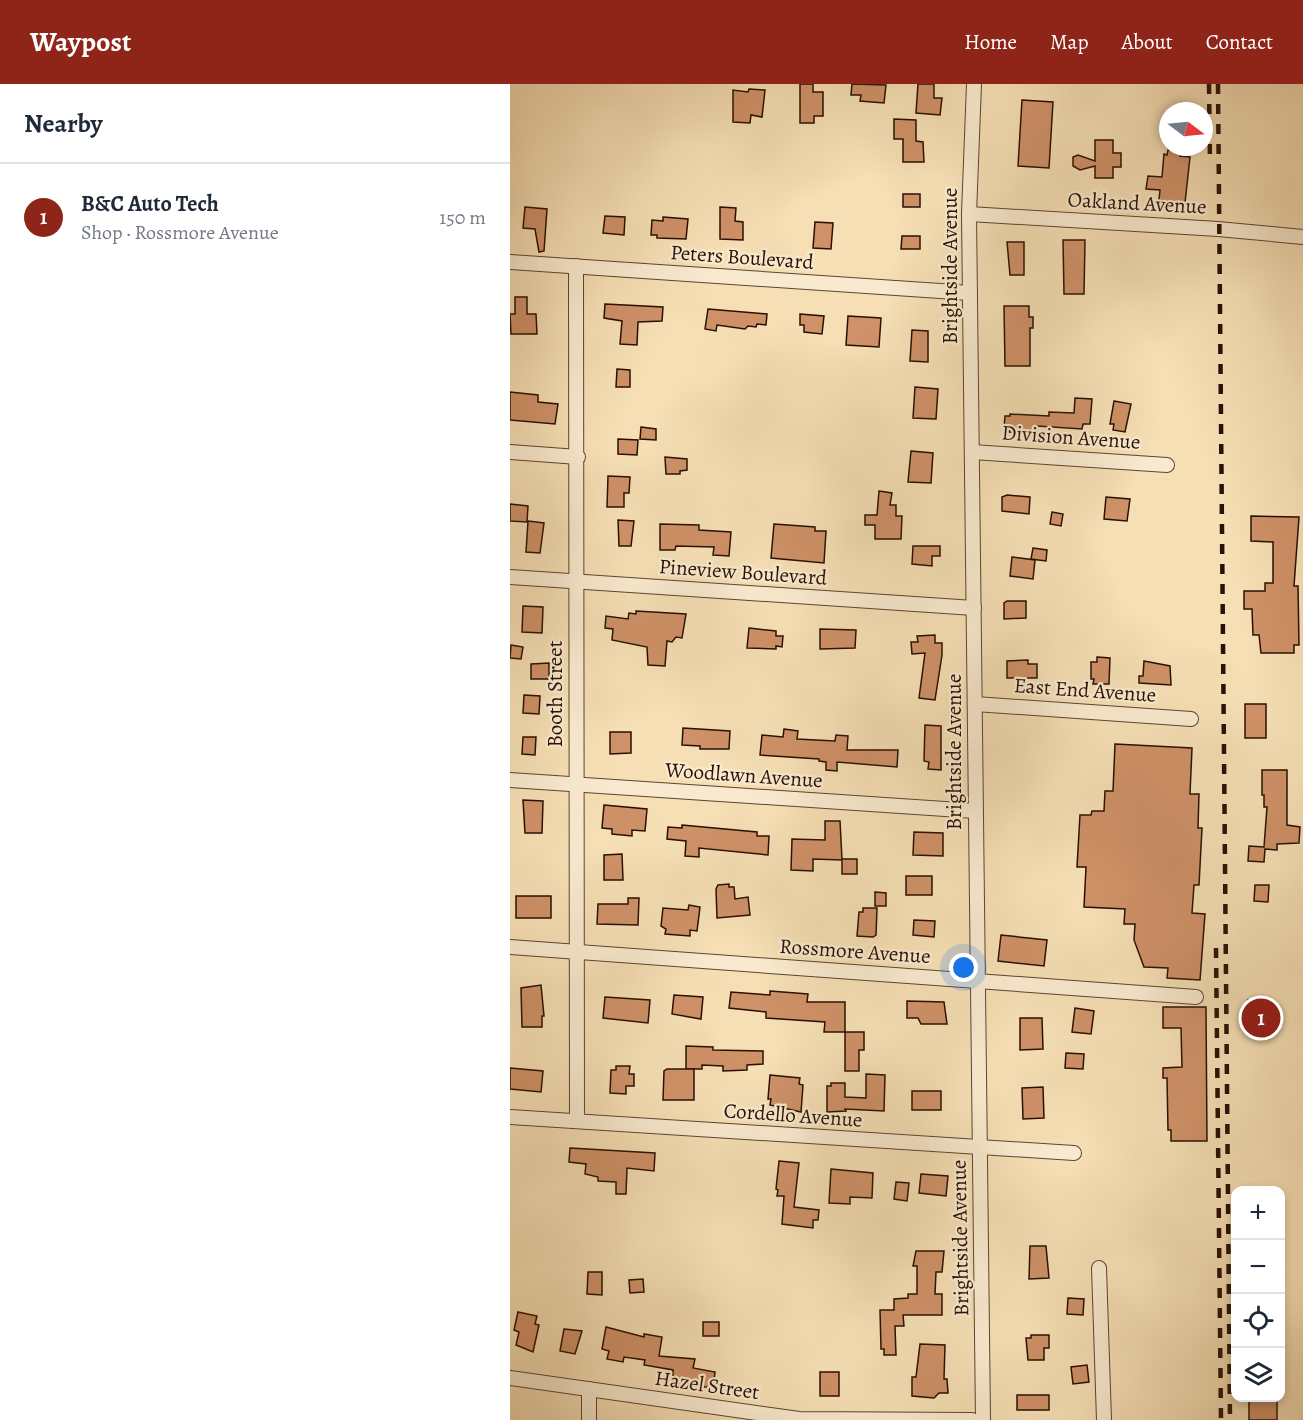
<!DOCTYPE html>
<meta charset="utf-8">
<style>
body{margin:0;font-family:Alegreya,serif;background:#f2f2f3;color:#1f2937}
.controls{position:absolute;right:18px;bottom:18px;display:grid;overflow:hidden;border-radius:12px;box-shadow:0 3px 9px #0003}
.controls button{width:54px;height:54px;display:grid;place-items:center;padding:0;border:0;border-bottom:2px solid #e0e1e3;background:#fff;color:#1f2937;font:30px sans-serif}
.compass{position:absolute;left:649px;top:18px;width:54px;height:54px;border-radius:50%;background:#fff;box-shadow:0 3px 9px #0003;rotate:106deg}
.you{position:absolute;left:454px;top:884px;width:21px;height:21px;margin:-15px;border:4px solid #fff;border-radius:50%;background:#1a73e8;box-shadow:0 0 0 9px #1a73e833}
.badge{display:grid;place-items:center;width:39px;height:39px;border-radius:50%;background:#8f2418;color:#fff;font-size:20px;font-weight:700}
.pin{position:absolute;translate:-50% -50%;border:3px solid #fff;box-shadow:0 2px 6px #0006}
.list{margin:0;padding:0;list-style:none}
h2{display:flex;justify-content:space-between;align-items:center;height:78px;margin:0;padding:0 24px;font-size:26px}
h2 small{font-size:20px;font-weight:400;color:#747a83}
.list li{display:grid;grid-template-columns:39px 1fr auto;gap:18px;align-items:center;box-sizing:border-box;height:108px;padding:0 24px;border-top:2px solid #e0e1e3}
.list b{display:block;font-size:22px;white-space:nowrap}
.list p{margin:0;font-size:20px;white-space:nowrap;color:#747a83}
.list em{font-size:20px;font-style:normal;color:#747a83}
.icon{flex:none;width:33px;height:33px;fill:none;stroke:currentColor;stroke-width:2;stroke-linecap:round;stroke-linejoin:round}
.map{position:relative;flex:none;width:793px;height:1336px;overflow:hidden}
header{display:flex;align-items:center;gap:36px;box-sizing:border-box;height:84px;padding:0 30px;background:#8f2418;color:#fff}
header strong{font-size:28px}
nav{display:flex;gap:33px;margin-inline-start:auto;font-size:21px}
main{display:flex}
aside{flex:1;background:#fff}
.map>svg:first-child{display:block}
</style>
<header>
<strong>Waypost</strong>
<nav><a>Home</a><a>Map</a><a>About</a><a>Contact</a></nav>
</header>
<main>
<aside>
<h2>Nearby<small></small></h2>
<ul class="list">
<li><span class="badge">1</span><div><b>B&amp;C Auto Tech</b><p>Shop · Rossmore Avenue</p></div><em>150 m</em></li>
</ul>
</aside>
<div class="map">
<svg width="793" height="1336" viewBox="0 0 793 1336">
<rect width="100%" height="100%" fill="#f6dfb5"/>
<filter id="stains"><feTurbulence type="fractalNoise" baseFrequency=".00333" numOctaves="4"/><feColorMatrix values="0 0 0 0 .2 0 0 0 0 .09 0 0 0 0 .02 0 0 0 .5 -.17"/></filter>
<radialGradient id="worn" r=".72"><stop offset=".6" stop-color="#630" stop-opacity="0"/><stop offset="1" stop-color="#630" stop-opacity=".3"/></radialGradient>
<!-- building -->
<g fill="#cf9168" stroke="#291003" stroke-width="1.5">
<path d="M290,0H303V8H313V32H304V39H290Z"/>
<path d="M342,0L376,1L374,19L350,17L351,11H341Z"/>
<path d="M408,0H424V14H432L430,31L406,29Z"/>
<path d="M239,5L255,6L252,33L241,31L240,39L223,38V6L238,8Z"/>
<path d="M512,16L543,18L539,84L508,82Z"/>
<path d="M384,35L406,36V57L413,58L414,78H393V55H384Z"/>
<path d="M585,56H603V69H611V83H603V94H585V82L570,86L563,82V73L568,71L585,77Z"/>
<path d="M658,66L670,67V72L680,73L675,119L649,116L650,106L636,105L638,92L652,93L654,70L657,71Z"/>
<rect x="393" y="110" width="17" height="13"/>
<path d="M15,123L37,125L34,167L29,168L25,145L13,144Z"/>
<path d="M210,123L226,124L225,137L233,138V156L210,155Z"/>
<path d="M95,132L115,133L114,151L93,149Z"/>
<path d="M153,133L178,135L176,155L147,154V151H141L142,136L153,137Z"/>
<path d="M305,138L323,139L321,165L303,164Z"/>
<path d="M392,152H410V165H391Z"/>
<path d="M553,156H575L574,210H554Z"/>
<path d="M497,158H514V191H500Z"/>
<path d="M5,213H17V230H26L27,250H1L0,230H5Z"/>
<path d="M95,220L153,223L152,237L128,238L127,261L110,260L112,237L94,234Z"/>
<path d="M494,222H519V233H523V244H520V282H495Z"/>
<path d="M198,225L257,230L256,241L247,240L246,243L238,242L235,245L207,241L206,247L195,245Z"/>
<path d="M290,230L314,232L312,250L294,248V241H290Z"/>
<path d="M338,232L371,234L369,263L336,261Z"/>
<path d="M402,246L418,247V278L400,277Z"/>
<path d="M107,285L120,286V303H106Z"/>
<path d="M405,303L428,305L426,335L403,334Z"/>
<path d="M0,308L28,311V318L48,320L45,340L0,336Z"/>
<path d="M565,314L582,315L580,340H573L572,345L527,342L526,349L499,348V344H494L495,332H500V330L539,332V328L564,329Z"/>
<path d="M604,317L621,320L615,348L603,346L604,340H600Z"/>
<path d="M131,343L146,345V356L130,355Z"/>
<path d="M108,355L128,356L127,371L108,370Z"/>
<path d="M401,367L423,369L421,399L398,398Z"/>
<path d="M155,373L177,375V386L170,387V390H156Z"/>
<path d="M98,392L120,393L119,409H114V423H97Z"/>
<path d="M369,407L382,409L380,421H386V432H392L391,455H365V441H355V431H367Z"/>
<path d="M497,411L520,413L519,430L492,427V413Z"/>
<path d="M596,413L620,415L617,437L594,435Z"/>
<path d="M0,420L18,422L17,438L0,437Z"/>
<path d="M542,428L553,430L551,442L540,440Z"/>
<path d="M741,432L789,433L784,502H788L789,561H784V569H751L749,551H743L742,525H734V507H755V499H763V458L741,457Z"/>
<path d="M108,436L124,437L121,462H109Z"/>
<path d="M18,437L34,439L30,469L16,468Z"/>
<path d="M150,440L189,441V446L221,448L219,472L203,471L204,463L166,462L165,466H150Z"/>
<path d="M264,440L305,443V447H316L314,479L261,474Z"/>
<path d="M403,462H430V472H422V482L402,480Z"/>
<path d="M523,464L537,466L536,477L521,475Z"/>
<path d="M502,473L525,476L523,495L500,492Z"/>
<path d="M497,517H516V534L494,535V519Z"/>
<path d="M13,522L33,523L32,549L12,548Z"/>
<path d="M126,527L176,530L172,554L166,553L162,558L157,557L155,582L138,581L137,563L102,556L103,545L95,544L96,532L118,535L119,529L126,530Z"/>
<path d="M239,544L266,547V552H273L272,563L266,562V565L237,564Z"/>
<path d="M310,545L346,546L345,564L310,565Z"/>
<path d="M425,551V559H432V571L425,616L409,614L415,569L402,570L401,558H408L407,552Z"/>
<path d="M1,561L13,563L11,575L0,574Z"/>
<path d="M587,573L600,574L599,600H583L584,595H581V578H587Z"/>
<path d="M518,576V580H527V594H497V577Z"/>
<path d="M634,577L660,582L661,601L629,599V592H633Z"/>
<path d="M39,579V595H21V580Z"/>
<path d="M14,611L30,612L29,630L13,629Z"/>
<rect x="735" y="620" width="21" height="34"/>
<path d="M415,641L431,642V686L418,685L419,678L414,677Z"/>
<path d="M173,644L220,647L219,665H190V662L172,661Z"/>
<path d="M274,645L288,647L287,655L325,657L326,651L338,652L337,666H388L387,683L327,678V687L316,686V678L309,677V675L250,671L252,651L273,653Z"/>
<path d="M100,648H121V669L100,670Z"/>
<path d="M13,653H26L25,671L12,670Z"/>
<path d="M605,660L682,664L680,710H689L688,744H692L689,801H684L682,829L695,830L690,896L657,894L658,884L634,883L624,856L625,840H614L615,825L574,823L576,783H567L570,731H581L582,727H594L595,707H603Z"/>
<path d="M752,686H777V741L790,743L789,759L767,760V766L755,765L754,778L738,777L739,762L754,763L757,723H754V711H752Z"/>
<path d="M13,716L33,717L32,749H15Z"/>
<path d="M94,721L137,725L135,747L122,746V752L102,750V745L92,744Z"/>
<path d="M315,737H330L332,776L303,775V787L281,786L282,755L315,756Z"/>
<path d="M172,741L247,748V752H259L258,771L189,764V773L175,772L176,757L157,755L158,743L172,744Z"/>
<path d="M404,748L433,749V772L403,771Z"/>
<path d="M112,770L113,796H94V771Z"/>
<rect x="332" y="775" width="15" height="15"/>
<rect x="396" y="792" width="26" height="19"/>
<path d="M219,800V803H224L225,815L238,813L240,831L207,834L206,805L208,801Z"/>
<path d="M745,801H759L758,818L744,817Z"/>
<path d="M365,808L376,809V822H365Z"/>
<rect x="6" y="812" width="35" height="22"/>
<path d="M118,814H129L128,841L87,840L88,820H118Z"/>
<path d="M179,821L190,823L187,847L180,846V852L155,850L156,845L151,842L153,824L178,826Z"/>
<path d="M353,824H367L366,851L363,853L347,852L349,828H353Z"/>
<path d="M404,836L425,837L424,853L403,851Z"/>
<path d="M491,851L537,856L534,882L488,877Z"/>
<path d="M31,901L34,932H32V943H12L11,904Z"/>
<path d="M260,907L298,910L297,918H335V948H314L315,938L256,934V928L219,924L221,908L260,911Z"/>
<path d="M164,911L193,913L191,935L162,930Z"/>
<path d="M95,913L140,916L138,939L93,934Z"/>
<path d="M738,916L761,917L760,948L738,947Z"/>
<path d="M397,917L434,918L437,940H411L408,934H397Z"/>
<path d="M653,923H696L697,1057H661V1046H658L657,994H653V984L672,983L671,944H653Z"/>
<path d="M565,924L584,927L581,950L562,948Z"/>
<path d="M510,934H532L533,965L510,966Z"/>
<path d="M335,948H354V966H349V987H335Z"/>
<path d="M176,962L203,963V966L253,967V980L237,981V986L213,987V982L192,981V985H176Z"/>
<path d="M556,969L574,970L573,985L555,984Z"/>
<path d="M106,982H120L119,990H124V1002H116V1010L100,1009L101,986H106Z"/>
<path d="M0,984L33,987L31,1008L0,1005Z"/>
<path d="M157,985H184V1016H153L154,987Z"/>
<path d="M356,990L375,991L374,1027L335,1025L336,1027L317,1028V1002H321V999H335V1013L356,1014Z"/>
<path d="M260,991L290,994L289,1000L293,1001L291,1028L260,1021L261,1015H258Z"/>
<path d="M533,1003L534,1034L513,1035L512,1004Z"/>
<rect x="402" y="1007" width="29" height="19"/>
<path d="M60,1064L145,1069L144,1087L117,1084L116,1110H106V1098L88,1097V1093L75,1090L76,1080L59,1078Z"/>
<path d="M269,1077L289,1079L284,1123L309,1126L308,1136H303V1144L272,1140L274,1112H267L268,1106L266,1105Z"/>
<path d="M321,1085L363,1089L362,1114L340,1113V1120L319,1119Z"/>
<path d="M411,1090L438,1092L436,1112L409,1109Z"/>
<path d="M386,1098L399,1099L397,1117L384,1115Z"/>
<path d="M520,1162H536L539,1194L519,1195Z"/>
<path d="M406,1167H434L432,1188H426L425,1210H432V1231H393L394,1242H385L386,1271H374V1265H371L370,1226H384V1215L398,1214V1210H407V1182H403Z"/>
<path d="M78,1188H92V1211L77,1210Z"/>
<path d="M133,1195L134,1208L120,1209L119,1196Z"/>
<path d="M558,1214L574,1215L573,1231L557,1230Z"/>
<path d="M8,1228L27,1232L25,1240L29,1241L23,1268L6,1261L9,1248L4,1246Z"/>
<rect x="193" y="1238" width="16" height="14"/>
<path d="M96,1243L134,1253V1250L152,1253L149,1272L185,1275L183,1284L205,1288L203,1304L163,1299V1286L134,1281L135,1276L114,1273L113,1278L97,1275L99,1267L92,1265Z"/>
<path d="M54,1245L72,1247L65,1270L50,1267Z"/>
<path d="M521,1251H539V1264H534V1276H518L516,1254H521Z"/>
<path d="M410,1260L435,1261L434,1295H437L438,1309H429L424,1314L402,1312V1293H406Z"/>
<path d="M577,1281L579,1298L563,1300L561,1283Z"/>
<rect x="310" y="1288" width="19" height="24"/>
<rect x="507" y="1311" width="32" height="15"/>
<rect x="739" y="1314" width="28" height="22"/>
</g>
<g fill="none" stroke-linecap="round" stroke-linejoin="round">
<defs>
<g id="street">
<path d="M464,0L459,130L473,1336"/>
<path d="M459,130L708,145L793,153"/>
<path d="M0,178L460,209"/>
<path d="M66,182L67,1037"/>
<path d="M0,368L68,373"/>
<path d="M462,368L657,381"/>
<path d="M0,493L464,524"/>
<path d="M465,620L681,635"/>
<path d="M0,696L465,727"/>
<path d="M0,863L686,913"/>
<path d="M0,1033L564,1069"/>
<path d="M589,1184L594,1336"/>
<path d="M0,1294L289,1335L462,1336"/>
<path d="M79,1336V1305"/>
</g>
</defs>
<!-- street casing -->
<use href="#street" stroke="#5c4430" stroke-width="16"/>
<!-- street -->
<use href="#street" stroke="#f9eacf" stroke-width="14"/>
<!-- rail -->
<g stroke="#291003" stroke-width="4.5" stroke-dasharray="10 10" stroke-linecap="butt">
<path d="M699,0L700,78"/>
<path d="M708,0L720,1336"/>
<path d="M706,864L711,1336"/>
</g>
</g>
<g text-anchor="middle" stroke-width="4.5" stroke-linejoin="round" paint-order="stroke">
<!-- street labels -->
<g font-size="21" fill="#291003" stroke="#f9eacf">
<text transform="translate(627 119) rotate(3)" y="7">Oakland Avenue</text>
<text transform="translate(232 173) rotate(4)" y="7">Peters Boulevard</text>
<text transform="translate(440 182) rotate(-90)" y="7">Brightside Avenue</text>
<text transform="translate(561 353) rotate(4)" y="7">Division Avenue</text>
<text transform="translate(233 488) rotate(4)" y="7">Pineview Boulevard</text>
<text transform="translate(575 606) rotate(4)" y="7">East End Avenue</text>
<text transform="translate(45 610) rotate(-90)" y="7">Booth Street</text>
<text transform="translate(444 668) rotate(-90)" y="7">Brightside Avenue</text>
<text transform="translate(234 691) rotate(4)" y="7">Woodlawn Avenue</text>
<text transform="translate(345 867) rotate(4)" y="7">Rossmore Avenue</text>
<text transform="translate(283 1031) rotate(4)" y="7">Cordello Avenue</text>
<text transform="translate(450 1154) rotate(-91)" y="7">Brightside Avenue</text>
<text transform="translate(197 1301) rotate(8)" y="7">Hazel Street</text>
</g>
</g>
<rect width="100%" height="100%" filter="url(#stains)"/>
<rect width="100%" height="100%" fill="url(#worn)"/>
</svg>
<div class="controls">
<button>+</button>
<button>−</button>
<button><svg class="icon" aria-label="locate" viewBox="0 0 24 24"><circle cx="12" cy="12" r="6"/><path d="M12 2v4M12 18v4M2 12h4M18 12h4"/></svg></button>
<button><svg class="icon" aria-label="layers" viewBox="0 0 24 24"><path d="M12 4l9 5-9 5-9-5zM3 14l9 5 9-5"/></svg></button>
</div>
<svg class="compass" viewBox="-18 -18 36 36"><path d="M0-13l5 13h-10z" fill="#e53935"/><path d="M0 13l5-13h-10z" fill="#747a83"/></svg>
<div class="you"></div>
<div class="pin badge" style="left:751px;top:934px">1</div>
</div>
</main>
